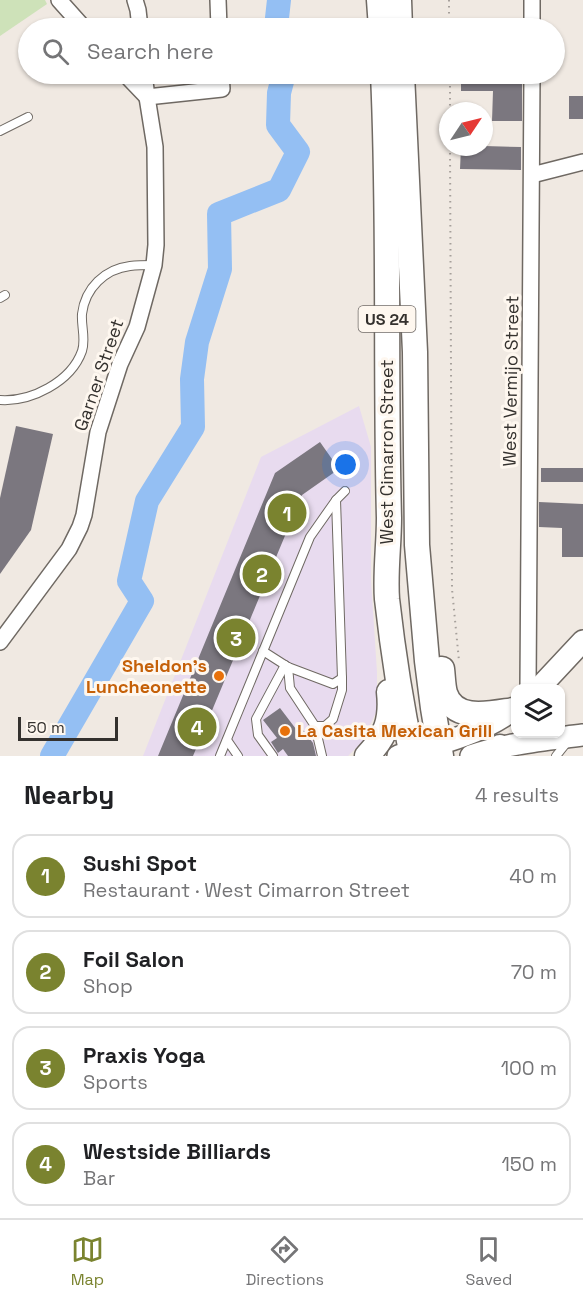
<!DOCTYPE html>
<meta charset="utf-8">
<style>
body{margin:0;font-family:"Space Grotesk",sans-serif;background:#f6f6f6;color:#202124}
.controls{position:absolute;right:18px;bottom:18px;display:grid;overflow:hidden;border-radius:12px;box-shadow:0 2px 4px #0004}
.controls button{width:54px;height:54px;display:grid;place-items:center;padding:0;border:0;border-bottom:2px solid #e0e0e0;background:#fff;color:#202124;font:30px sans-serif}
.compass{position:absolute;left:439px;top:102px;width:54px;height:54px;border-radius:50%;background:#fff;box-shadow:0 2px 4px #0004;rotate:55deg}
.scale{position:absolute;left:18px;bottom:15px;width:100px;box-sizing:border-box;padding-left:6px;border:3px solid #34312e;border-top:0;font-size:16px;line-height:21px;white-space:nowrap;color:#34312e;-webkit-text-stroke:4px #fef7ef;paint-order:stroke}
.you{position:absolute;left:346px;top:465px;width:21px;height:21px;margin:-15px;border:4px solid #fff;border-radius:50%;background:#1a73e8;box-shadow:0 0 0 9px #1a73e833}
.badge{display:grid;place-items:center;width:39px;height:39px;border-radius:50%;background:#7a832f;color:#fff;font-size:20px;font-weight:700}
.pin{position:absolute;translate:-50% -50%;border:3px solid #fff;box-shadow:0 2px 6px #0006}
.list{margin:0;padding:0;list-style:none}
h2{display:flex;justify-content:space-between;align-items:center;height:78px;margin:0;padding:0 24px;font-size:26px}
h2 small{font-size:20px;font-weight:400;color:#757577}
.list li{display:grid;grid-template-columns:39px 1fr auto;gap:18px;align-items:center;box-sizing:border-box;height:84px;margin:0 12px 12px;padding:0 12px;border:2px solid #e0e0e0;border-radius:18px}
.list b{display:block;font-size:22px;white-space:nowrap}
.list p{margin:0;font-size:20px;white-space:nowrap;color:#757577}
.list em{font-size:20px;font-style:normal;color:#757577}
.icon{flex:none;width:33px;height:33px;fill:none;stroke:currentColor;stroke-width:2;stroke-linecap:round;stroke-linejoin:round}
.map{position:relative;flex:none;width:583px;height:756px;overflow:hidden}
.search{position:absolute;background:#fff;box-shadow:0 2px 4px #0004;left:18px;right:18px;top:18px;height:66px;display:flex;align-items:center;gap:15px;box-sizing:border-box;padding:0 21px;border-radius:33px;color:#757577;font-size:22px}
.sheet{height:462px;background:#fff}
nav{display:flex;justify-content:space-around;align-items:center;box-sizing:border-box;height:84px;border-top:2px solid #e0e0e0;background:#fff;font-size:16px;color:#757577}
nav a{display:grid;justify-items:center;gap:3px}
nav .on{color:#7a832f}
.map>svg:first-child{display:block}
</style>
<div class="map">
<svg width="583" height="756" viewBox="0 0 583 756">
<rect width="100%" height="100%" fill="#f0e9e2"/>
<!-- commercial -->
<path fill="#e8dbef" d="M359,406L371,447V581L377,672V710L363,741L348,756H143L261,457Z"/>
<!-- green -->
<path fill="#cee2b9" d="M0,0H45L47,4L0,36Z"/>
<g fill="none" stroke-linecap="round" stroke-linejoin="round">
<!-- river -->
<g stroke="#94bff3" stroke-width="24">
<path d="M278,28L277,18L279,0"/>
<path d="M52,756L142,601L129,581L147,501L193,427L192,379L197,342L220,269L219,214L279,190L298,152L278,125L279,93L284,74"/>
</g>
</g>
<!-- building -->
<g fill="#7b777f">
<path d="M461,74H522V121H492L493,91H461Z"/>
<rect x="569" y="96" width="14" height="23"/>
<path d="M484,146L521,147V170L460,169L461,147H484Z"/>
<path d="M16,426L53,434L31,530L0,574V498Z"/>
<path d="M320,442L339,469L302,495L193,756H158L275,473Z"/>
<rect x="541" y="468" width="42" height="14"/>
<path d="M539,502L583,504V557H562V528L539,527Z"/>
<path d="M280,708L299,733L303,730L313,743L316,756H288L283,749L278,753L271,742L277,738L263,720Z"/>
</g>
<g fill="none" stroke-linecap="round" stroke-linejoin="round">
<defs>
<g id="service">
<path d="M0,131L28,117"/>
<path d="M0,298L5,295"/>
<path d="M0,400C31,402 71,382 82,351C86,339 81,326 82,314C85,288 105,269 130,266C138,265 146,265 154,265"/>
<path d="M263,651L288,667L333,684L342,678L336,500L345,491"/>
<path d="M288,667L290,688L315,726H325L333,719L342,690V678"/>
<path d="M315,726L322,756"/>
<path d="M227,740L238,756"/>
<path d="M220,756L310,537L336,500"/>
<path d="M273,756L258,735L256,719L285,665"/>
<path d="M556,756L568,741"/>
</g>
<g id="minor">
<path d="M59,0L84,28"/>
<path d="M135,0L138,10L140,28"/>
<path d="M218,0L219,28"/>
<path d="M532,0V28"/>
<path d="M125,74L147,97"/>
<path d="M147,97L222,89L221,74"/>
<path d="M532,175L583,162"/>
<path d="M0,642L69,549L80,527L84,515L98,432L120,364L137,327L154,265L156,245L155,147L147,97L144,74"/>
<path d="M528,688L532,74"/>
</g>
<g id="secondary">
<path d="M539,688L583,641"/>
<path d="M398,756C435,745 478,735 510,712"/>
<path d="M471,756C507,743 545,740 583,735"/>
</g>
<g id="trunk">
<path d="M379,0L381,28"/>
<path d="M399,0L400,28"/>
<path d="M383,74C390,221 385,370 389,518C389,545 385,572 387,599C393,652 401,704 412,756"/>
<path d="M402,74L415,352L417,545L427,661L433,708L441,756"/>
<path d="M442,669C443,677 443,686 445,693C454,723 492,713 514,710"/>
<path d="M367,756C386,736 392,720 389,692"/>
<path d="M487,756L500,747"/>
</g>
</defs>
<!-- service casing -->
<use href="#service" stroke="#6f6963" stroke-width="10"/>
<!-- minor casing -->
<use href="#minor" stroke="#6f6963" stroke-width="18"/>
<!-- secondary casing -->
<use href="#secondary" stroke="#6f6963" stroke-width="24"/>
<!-- trunk casing -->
<use href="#trunk" stroke="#6f6963" stroke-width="27"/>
<!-- path -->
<g stroke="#a6a09b" stroke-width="2" stroke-dasharray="1.5 4.5" stroke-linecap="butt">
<path d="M449,0V28"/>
<path d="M450,74V111"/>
<path d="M450,147L452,589L459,661"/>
</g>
<!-- service -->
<use href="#service" stroke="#fff" stroke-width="8"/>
<!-- minor -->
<use href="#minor" stroke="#fff" stroke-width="15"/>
<!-- secondary -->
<use href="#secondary" stroke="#fff" stroke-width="21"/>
<!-- trunk -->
<use href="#trunk" stroke="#fff" stroke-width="24"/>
</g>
<!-- markers -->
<g fill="#e8710a" stroke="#fef7ef" stroke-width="2">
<circle cx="219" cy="676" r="6"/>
<circle cx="285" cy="731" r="6"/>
</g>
<g text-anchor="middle" stroke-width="6" stroke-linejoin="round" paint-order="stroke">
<!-- shield labels -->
<rect fill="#fef7ef" stroke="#716c68" stroke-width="1.5" x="358.5" y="306" width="57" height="26" rx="4.5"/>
<g font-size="16" font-weight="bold" fill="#34312e">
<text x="387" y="325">US 24</text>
</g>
<!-- street labels -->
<g font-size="18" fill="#34312e" stroke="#fef7ef">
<text transform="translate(99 375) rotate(-71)" y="6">Garner Street</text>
<text transform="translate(511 381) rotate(-89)" y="6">West Vermijo Street</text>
<text transform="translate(387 452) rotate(-90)" y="6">West Cimarron Street</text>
</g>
<!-- food labels -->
<g font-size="18" font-weight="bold" fill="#c56008" stroke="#fef7ef" text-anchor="end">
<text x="207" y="672">Sheldon's<tspan x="207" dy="21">Luncheonette</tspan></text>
<text x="297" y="737" text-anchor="start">La Casita Mexican Grill</text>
</g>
</g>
</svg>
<div class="controls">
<button><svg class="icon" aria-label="layers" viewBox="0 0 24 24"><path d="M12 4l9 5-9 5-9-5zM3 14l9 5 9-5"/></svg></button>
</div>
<svg class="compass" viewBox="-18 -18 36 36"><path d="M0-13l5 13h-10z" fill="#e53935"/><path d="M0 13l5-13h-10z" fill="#757577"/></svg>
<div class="scale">50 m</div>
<div class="you"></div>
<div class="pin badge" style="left:287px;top:513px">1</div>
<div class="pin badge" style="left:262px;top:574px">2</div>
<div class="pin badge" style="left:236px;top:638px">3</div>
<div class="pin badge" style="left:197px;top:727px">4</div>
<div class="search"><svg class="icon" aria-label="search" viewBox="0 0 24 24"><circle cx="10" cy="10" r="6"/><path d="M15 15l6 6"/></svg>Search here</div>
</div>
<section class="sheet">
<h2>Nearby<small>4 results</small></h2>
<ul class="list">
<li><span class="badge">1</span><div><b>Sushi Spot</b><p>Restaurant · West Cimarron Street</p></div><em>40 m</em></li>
<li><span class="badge">2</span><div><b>Foil Salon</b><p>Shop</p></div><em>70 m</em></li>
<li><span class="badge">3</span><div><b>Praxis Yoga</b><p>Sports</p></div><em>100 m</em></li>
<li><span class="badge">4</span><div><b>Westside Billiards</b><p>Bar</p></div><em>150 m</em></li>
</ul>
</section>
<nav>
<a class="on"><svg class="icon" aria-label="map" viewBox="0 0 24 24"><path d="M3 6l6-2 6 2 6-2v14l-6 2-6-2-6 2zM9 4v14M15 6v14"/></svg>Map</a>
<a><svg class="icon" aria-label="directions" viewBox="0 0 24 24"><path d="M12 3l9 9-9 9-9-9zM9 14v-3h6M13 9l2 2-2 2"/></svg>Directions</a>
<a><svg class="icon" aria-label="saved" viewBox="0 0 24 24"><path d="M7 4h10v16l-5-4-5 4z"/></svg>Saved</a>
</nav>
